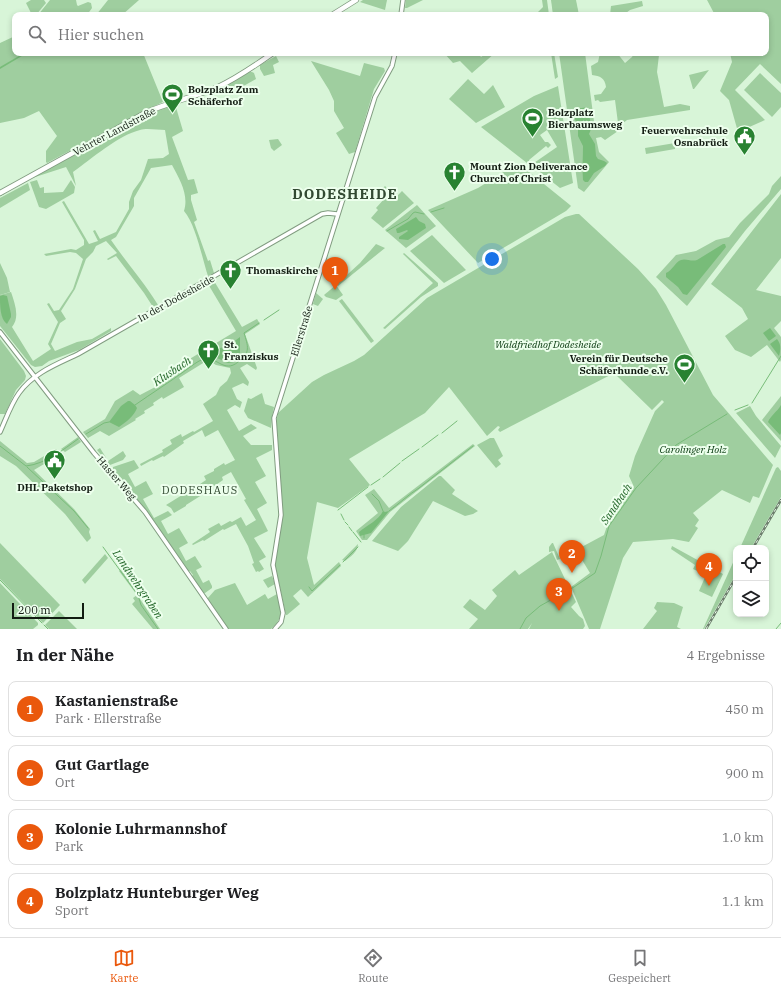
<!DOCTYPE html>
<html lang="de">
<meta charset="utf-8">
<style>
body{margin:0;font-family:"IBM Plex Serif",serif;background:#f2f2f2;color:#202124}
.controls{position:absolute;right:12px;bottom:12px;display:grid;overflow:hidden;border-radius:8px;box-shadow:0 2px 6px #0003}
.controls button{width:36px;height:36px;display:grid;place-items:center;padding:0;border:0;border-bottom:1px solid #e0e0e0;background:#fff;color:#202124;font:20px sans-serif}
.scale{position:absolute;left:12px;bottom:10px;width:72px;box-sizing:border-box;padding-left:4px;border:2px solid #121c12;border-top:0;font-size:11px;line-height:14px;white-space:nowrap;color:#121c12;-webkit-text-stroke:3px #edffed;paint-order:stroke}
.you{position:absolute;left:492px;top:259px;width:14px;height:14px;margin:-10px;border:3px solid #fff;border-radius:50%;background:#1a73e8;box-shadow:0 0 0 6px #1a73e833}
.badge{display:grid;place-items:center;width:26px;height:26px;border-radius:50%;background:#ea580c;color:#fff;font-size:13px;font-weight:700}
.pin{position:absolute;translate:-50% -33px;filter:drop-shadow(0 1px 2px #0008)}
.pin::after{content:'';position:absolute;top:21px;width:14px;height:12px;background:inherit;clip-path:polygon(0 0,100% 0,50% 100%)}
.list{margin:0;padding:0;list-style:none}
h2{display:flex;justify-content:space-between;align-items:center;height:52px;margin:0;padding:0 16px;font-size:17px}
h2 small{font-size:13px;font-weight:400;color:#757577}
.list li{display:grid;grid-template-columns:26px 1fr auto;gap:12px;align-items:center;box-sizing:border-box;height:56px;margin:0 8px 8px;padding:0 8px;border:1px solid #e0e0e0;border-radius:8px}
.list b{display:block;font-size:15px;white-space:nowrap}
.list p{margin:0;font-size:13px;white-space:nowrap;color:#757577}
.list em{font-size:13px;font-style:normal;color:#757577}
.icon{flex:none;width:22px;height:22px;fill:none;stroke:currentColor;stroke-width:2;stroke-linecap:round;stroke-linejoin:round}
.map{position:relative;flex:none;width:781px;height:629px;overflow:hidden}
.search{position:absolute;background:#fff;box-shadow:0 2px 6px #0003;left:12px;right:12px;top:12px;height:44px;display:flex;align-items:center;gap:10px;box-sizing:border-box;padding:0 14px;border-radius:8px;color:#757577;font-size:15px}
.sheet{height:308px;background:#fff}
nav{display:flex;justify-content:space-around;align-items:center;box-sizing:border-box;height:56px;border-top:1px solid #e0e0e0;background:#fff;font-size:11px;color:#757577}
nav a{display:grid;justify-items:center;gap:2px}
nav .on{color:#ea580c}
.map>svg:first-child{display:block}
</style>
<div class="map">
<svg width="781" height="629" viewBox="0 0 781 629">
<rect width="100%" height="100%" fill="#d8f5d8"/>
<!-- green -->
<g fill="#9fce9f">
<path d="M31,0H44L46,3L36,15H32L26,3Z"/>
<path d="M50,0H76L77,5L78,6L88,2L91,3L92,8L87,15H38Z"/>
<path d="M108,0H139L122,15H96Z"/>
<path d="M363,0H387L385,10L360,2Z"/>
<path d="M406,0H423L407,8H405Z"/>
<path d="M542,0H547L549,15H535L543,7Z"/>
<path d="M551,0H576L579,15H553Z"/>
<path d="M707,0H781V84L760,64L735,90L765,120L738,132L729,100L720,91L732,62L730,53H766V15H715Z"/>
<path d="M642,1L643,6L630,10L623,15H610L611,6Z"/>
<path d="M15,36V53H143L163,102L144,111L47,163L46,162V151L57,136L39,111L24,118L0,123V43Z"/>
<path d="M444,53H464L468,56L472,53H478L481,57L487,53H495L472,73L460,61L453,63Z"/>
<path d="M551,53H554L558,77L555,79Z"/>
<path d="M559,53H585L595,129L618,123L615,100L600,102L598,100L595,101L594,95L601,94L606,87C605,78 600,76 592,75L591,66L598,62L600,53H617L625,63L632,57L634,53H653L659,55L657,72L664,107L680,104L690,106V110L627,120L622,124L618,131L605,140L601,137L596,138L599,152L609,162L584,192L578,188Z"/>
<path d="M276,56L279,62L273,65L275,73L264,76L260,69V65Z"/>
<path d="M311,61L360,76L364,63L384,68L385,71L374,89L355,152L349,154L336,133L344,128L334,111V101L329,90Z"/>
<path d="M709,70L694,89H693L689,75Z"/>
<path d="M249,72H252L254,73L256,79L240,88H222Z"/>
<path d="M760,73L781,93V107L772,117L744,90Z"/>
<path d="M468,79L484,94L493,85L505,107L476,123L449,99Z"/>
<path d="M558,86L573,183L560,188L531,165L557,147L547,130L540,135L545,142H548L551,145L548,148L546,146L529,160V162L527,163L481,127L534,96Z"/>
<path d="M175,104L183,131L172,137L188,180L194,179L198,193L191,195V200L197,220L194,222L208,261L210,260L214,273L208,276C202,258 196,225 184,211C189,195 180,180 172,165L151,168L134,198V206L116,237L111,240C126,262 144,282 158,305L153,307L144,293L116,256L108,260L107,259L117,253L106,241L96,246L93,252L86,259L75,289L61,311L66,319L60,323L51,344L55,351L77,342L92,339L111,328V331L79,350L49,361L42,366L35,367L31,365L0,326V295L11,292C15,304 20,317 12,327L33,361L51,349L48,344L58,322L47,304L49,303L54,311L59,310L73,289L83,259L76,253L70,252L46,256L44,254L71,249L76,250L84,245V240L62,202L64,201L89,244L98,241L93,231L95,230L100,239L116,232L129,209V202L133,191L141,180L148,159L163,158L169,154L165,130C157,130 147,128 140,130C119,135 91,159 73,172L76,186L66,167L29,179L165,107Z"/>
<path d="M278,139L282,145L274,151L271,148L269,140Z"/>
<path d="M675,143V149L646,154L645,148Z"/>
<path d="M518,163L570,205L571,206L566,211L478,263L428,210L478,188Z"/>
<path d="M781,176V189L745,231L687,306L656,277L676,255L696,251L716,240L729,237L740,223L769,194L772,186Z"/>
<path d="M37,180L40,188L44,187V193L63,192L71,180L75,187L74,193L46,209L39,207L30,182Z"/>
<path d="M28,183L30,190L0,208V198Z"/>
<path d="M385,186L396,197L402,191L414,203L383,228L371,218L378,210L376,208L385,198L379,192Z"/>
<path d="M781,194V258L756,290L781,296V321L774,328L781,337V360L780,362L767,345L751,357L735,350L725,336L748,319L742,308L711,284Z"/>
<path d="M417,205L436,226L406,248L385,230Z"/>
<path d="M576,214H579L638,269L656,289L666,305L713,395L773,465L759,498L753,496L750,503L722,490L693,513L699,520L695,526L698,528L689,542L673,539L633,542L623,558L600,629H589L571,587L590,573L576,550L604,535L607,526L634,487L629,476L635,456L655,411L664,402L662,400L652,410L616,375L621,371L620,370L500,432L498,430L500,427L498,426L487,436L449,387L425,413L349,459L370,485L338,508L317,502L307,558L314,585L339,562L341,566L308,597L301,589L293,596L300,604L287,615H286L275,565L282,513L276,423L278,413L312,382L324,375L354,361L364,355L427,298L565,217Z"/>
<path d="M432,235L466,270L444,283L410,251Z"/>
<path d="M376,244L385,248L338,286L337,284L360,263Z"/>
<path d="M404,253L438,283V286L421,297L385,329L383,328L433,283L403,254Z"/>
<path d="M0,263L7,278L10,292L0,295Z"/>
<path d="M214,281L242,327L257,319L260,324L245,334L257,368L256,370L247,364L240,368L249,382L248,386L243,383L232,388L237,399L242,402L240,408L235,405L227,410L239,431L251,424L257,428L243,436L251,445H272V450L256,458L266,476L255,482L267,503L257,509L268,531L254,538L266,557L259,561L264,569L259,572L258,571L256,572L252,564L254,563L248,546L236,524L224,530L223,529L204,541L203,540L193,545L192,544L210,532L208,529L219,523L221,526L230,521L232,522L241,517L246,526L256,520L244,500L246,499L231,472L222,477L223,480L213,487L211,485L203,489L205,493L186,505V506L174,513L171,508L166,505L187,492L189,493L197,488V486L206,480L204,476L214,471V469L224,463L225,465L235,460L218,430L205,437L202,430L183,441L184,443L164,457L163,456L153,461L152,460L141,466L140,464L163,452L162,450L172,444L170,440L181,434L182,437L193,431L194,432L213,421L203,404L216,395L220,387L227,381L231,373L230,368L216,365L208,360L179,378L184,387L163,399L162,397L153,403L154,405L144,411L145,413L135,419L136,420L109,436L100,431L88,438L83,432L105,419L115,401L133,390L140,395L159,385L162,382L186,368L183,363L236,331L208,284Z"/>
<path d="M336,285L343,295L336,300L326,297L324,295Z"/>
<path d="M316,293L323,299L318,306L313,304Z"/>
<path d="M342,299L374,341L371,343L339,301Z"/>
<path d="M0,339L24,371L26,376L25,380L16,390L5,414H0Z"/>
<path d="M262,393L265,404L274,407L272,417L271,428L248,418L244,411L248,398L251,399Z"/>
<path d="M781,396V441L762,420Z"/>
<path d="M750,406L756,416L781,446L775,458L736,413Z"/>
<path d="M78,437L81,442L65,452L61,449Z"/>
<path d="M490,438H494L503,456L498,460L501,464L496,468L477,445Z"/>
<path d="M0,441L27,463L34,462L56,449L61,454L34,470L74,509L90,529L89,532L91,538L87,542L65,514L16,466L0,456Z"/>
<path d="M473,444L475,446L390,512L367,540H362L356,531L378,513L365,495L374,489L389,508Z"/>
<path d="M100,448L108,461L123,451L126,456L123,460L110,465L97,450Z"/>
<path d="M134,460L139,468L128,474L135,487L146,481L153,494L143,499L154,518L168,511L172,515L161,521L168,534L179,528L188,543L179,548L186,561L195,556L202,567L196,570L203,583L209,580L212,586V588L205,593H203L191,577L193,575L190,571L188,572L141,504L113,471V467Z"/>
<path d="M778,467L781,471V497L751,548H740L776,468Z"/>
<path d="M439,476H441L455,490L452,494L478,511L473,514L465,516L433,501L408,541L398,551L372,541L401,507Z"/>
<path d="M0,543L60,605L43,623L0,579Z"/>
<path d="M552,543H553L560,559L557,560L554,551L549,552V547Z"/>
<path d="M358,544C358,552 350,557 345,561L342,560Z"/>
<path d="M672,546L723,574L712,597L699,591L706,575L693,569L695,565L671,549Z"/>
<path d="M552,552L576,602L571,607L579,616L583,619L585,626L583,629H529L532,623L528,629H469L478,619L463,607L470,599L485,610L497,596L492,590L515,570L519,575Z"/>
<path d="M105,554L108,558L85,584L82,580Z"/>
<path d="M736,556V574L704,629H703Z"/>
<path d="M124,567L141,591L140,599L160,629H153L132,604L135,601L133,598L137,595L119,571Z"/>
<path d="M272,576L275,584L268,588L263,580Z"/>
<path d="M0,583L38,623V625L33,629H0Z"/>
<path d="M235,583L247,605L265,594L268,599L277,594C280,610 285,617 271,629H228L207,599L215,590Z"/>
<path d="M657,602L674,603L683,607L677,627L681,629H643L657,611L654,608Z"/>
<path d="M59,611L77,629H49L45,625Z"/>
</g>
<!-- water -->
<g fill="#78bc79">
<path d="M24,53H27L0,69V67Z"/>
<path d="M588,107C588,117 594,126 589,134L595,144L596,156L598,159L604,161L607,163L605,166L594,173L588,182H585L583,180C582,168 583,157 583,146L578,136V126L574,117V112L576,109Z"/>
<path d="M416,217L419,221L425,224L426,228L408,240L399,239V237L408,231L407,230L399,233H397L396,229Z"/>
<path d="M723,244H725L726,247L687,295L683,294L678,287L666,277V273C673,270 675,262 681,260C686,258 691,262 697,260Z"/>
<path d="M3,295L7,296L11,314V317L7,324C0,319 0,306 0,296Z"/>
<path d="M770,328L776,336L769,341L763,333Z"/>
<path d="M240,337V354L234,362L228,363L208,354L212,350L228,346Z"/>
<path d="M777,339C781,344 781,349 779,356L770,344Z"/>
<path d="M128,401H130L135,405L137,408C134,416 126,422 119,427L109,422L121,406Z"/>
<path d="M781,405V433L780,435L768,422C771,415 777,412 781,405Z"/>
<path d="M383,511L385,512L389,511L371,533L360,536L359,532C366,526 379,520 383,511Z"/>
</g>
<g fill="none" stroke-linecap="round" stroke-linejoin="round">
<!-- stream -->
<g stroke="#78bc79" stroke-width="1">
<path d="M0,196L5,193"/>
<path d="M431,212L444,208"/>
<path d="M387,231L408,219L413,213L415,212L424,214"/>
<path d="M264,320L279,310"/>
<path d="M752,403L781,356"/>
<path d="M135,405C152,393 170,382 186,370C192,366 197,361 204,359C215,355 224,374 238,362C251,353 248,346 244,333L259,323"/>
<path d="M735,410L748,405"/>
<path d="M442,433L457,421"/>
<path d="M86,434L104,423L109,422"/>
<path d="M0,446L26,466C45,464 63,450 78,439"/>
<path d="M422,447L438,435"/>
<path d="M402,461L419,449"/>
<path d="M27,467L74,511L88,528"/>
<path d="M383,477L400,463"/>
<path d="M371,485L380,479"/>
<path d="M372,494L379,501L383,511"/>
<path d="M338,510L368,487"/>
<path d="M389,511C400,503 408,495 419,488L473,446"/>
<path d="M341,514L344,520"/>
<path d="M345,522L348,525"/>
<path d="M349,527L352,531"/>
<path d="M353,532L361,542"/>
<path d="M364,538V535"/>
<path d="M103,547L138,595L141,605L158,629"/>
<path d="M343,562L358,547"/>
<path d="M0,580L42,623"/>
<path d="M309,587L312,591L340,565"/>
<path d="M44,625L48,629"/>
<path d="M520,629L526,618L540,606L574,587L595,573L601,556L609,526L636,488L676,445L727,414"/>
<path d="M776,629L781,623"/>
</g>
<defs>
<g id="minor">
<path d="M401,15L403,0"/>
<path d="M0,332L94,453L145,512L226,629"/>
<path d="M0,432C6,419 11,404 19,393C33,373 57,364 78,354L322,214L328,213L337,214"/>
<path d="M275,629L281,622L283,613L273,565L281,515L274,418L375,97L392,66L395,53"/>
</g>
<g id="major">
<path d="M332,15L356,0"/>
<path d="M0,193L147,112C170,102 195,97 218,87C237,78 256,65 273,53"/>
</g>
</defs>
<!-- minor casing -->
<use href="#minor" stroke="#819c80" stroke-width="5.5"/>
<!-- major casing -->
<use href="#major" stroke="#819c80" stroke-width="6"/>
<!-- minor -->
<use href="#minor" stroke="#fff" stroke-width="3.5"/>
<!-- major -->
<use href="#major" stroke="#fff" stroke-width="4.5"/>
<defs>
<g id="rail">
<path d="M753,548L781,500"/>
<path d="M706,629L736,577"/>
</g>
</defs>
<!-- rail casing -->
<use href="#rail" stroke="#6b7d6b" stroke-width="2.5"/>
<!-- rail -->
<use href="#rail" stroke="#edffed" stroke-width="1" stroke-dasharray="3" stroke-linecap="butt"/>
</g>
<!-- icons -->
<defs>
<symbol id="stadium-pin" viewBox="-11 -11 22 30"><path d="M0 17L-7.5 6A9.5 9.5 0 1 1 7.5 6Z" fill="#288231" stroke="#edffed"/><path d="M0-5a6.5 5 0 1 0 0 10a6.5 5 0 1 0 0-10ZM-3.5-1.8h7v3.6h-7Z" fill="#fff"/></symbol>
<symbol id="civic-pin" viewBox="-11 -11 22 30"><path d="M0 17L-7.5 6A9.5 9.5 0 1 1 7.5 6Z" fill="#288231" stroke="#edffed"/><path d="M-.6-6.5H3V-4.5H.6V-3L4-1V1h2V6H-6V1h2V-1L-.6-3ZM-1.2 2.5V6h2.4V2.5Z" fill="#fff"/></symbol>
<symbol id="church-pin" viewBox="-11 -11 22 30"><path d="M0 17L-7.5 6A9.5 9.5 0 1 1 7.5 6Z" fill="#288231" stroke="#edffed"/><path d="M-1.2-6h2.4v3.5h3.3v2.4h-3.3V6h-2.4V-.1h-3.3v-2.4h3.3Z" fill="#fff"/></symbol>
</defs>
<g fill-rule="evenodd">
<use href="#stadium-pin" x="160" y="82" width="25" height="34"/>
<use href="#stadium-pin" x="520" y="106" width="25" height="34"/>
<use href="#civic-pin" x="732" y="124" width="25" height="34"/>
<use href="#church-pin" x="442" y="160" width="25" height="34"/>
<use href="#church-pin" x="218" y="258" width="25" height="34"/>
<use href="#church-pin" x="196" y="338" width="25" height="34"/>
<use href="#stadium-pin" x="672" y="352" width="25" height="34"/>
<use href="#civic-pin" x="42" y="448" width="25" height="34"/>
</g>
<g text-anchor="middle" stroke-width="4" stroke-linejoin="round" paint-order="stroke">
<!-- poi labels -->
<g font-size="10" font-weight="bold" fill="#121c12" stroke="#edffed" text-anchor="start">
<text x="188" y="93">Bolzplatz Zum<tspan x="188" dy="12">Schäferhof</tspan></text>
<text x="548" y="116">Bolzplatz<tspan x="548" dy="12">Bierbaumsweg</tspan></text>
<text x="728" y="134" text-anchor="end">Feuerwehrschule<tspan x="728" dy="12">Osnabrück</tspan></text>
<text x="470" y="170">Mount Zion Deliverance<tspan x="470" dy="12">Church of Christ</tspan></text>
<text x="246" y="274">Thomaskirche</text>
<text x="224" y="348">St.<tspan x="224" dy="12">Franziskus</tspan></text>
<text x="668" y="362" text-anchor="end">Verein für Deutsche<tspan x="668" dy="12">Schäferhunde e.V.</tspan></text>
<text x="55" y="491" text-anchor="middle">DHL Paketshop</text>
</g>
<!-- street labels -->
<g font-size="10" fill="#121c12" stroke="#edffed">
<text transform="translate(114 131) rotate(-28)" y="4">Vehrter Landstraße</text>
<text transform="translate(176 298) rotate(-29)" y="4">In der Dodesheide</text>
<text transform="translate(301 331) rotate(-73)" y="4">Ellerstraße</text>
<text transform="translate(117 478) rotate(49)" y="4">Haster Weg</text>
</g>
<!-- park labels -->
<g font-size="10" font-style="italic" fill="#03360a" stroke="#edffed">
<text x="548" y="348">Waldfriedhof Dodesheide</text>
<text x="693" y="453">Carolinger Holz</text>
</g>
<!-- water labels -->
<g font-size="11" font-style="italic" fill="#1e6324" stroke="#edffed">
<text transform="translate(172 371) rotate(-34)" y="4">Klusbach</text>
<text transform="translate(616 504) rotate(-56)" y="4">Sandbach</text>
<text transform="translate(138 584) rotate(56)" y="4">Landwehrgraben</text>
</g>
<!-- neighbourhood labels -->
<g font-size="11" letter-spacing="1" fill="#324a32" stroke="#edffed">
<text x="200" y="494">DODESHAUS</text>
</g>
<!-- district labels -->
<g font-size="14" font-weight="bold" letter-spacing="1" fill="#324a32" stroke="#edffed">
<text x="345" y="199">DODESHEIDE</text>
</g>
</g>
</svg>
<div class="controls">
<button><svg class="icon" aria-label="locate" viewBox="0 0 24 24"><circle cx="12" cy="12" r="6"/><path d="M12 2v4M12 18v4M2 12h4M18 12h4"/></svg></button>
<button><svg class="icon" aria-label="layers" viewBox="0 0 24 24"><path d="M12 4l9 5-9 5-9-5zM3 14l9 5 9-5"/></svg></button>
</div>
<div class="scale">200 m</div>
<div class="you"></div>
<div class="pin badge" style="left:335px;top:290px">1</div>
<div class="pin badge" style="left:572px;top:573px">2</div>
<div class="pin badge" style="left:559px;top:611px">3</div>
<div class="pin badge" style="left:709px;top:586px">4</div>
<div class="search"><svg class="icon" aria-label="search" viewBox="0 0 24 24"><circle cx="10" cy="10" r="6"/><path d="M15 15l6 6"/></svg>Hier suchen</div>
</div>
<section class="sheet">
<h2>In der Nähe<small>4 Ergebnisse</small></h2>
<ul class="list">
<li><span class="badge">1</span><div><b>Kastanienstraße</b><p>Park · Ellerstraße</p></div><em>450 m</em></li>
<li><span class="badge">2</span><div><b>Gut Gartlage</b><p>Ort</p></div><em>900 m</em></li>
<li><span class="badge">3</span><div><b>Kolonie Luhrmannshof</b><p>Park</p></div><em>1.0 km</em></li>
<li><span class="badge">4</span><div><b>Bolzplatz Hunteburger Weg</b><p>Sport</p></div><em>1.1 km</em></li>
</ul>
</section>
<nav>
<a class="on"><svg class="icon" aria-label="map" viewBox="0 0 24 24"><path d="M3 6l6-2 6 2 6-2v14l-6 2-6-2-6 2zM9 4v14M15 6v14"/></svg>Karte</a>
<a><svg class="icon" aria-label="directions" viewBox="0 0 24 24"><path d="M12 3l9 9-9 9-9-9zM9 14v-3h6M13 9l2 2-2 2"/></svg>Route</a>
<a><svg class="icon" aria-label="saved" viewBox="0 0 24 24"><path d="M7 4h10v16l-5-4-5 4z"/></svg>Gespeichert</a>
</nav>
